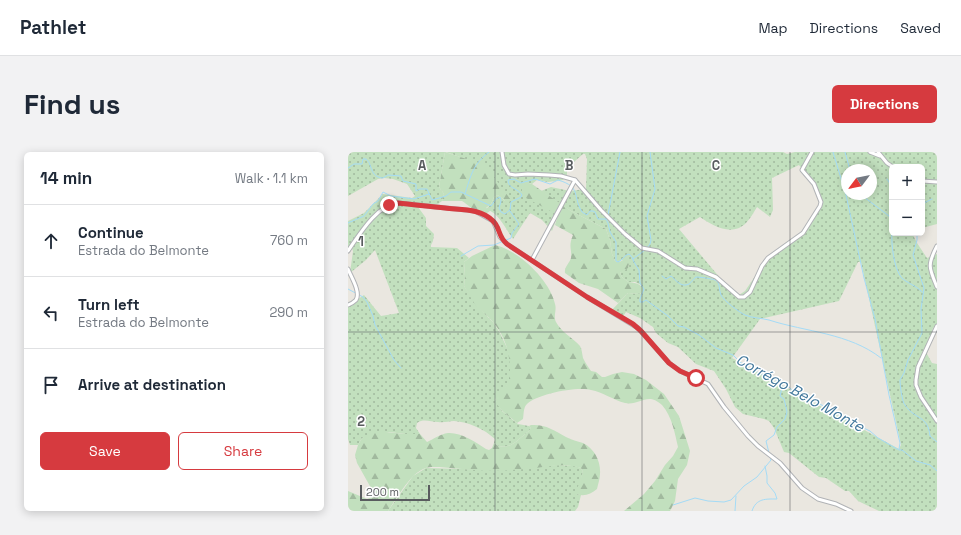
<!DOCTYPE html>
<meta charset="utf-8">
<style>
body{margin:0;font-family:"Space Grotesk",sans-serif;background:#f2f2f3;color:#1f2937}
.controls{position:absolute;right:12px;top:12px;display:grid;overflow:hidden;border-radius:6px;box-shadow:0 2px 10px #0003}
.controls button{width:36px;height:36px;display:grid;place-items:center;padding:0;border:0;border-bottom:1px solid #e0e1e3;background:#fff;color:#1f2937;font:20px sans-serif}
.compass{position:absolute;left:493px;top:12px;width:36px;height:36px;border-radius:50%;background:#fff;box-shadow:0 2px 10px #0003;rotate:238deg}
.scale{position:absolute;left:12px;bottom:10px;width:70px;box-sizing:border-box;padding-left:4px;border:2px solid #595c5f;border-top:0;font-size:11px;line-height:14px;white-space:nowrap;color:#595c5f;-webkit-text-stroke:3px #fff;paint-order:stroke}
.stop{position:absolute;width:12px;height:12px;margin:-9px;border:3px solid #d63a3f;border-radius:50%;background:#fff}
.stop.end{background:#d63a3f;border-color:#fff;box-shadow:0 1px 4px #0008}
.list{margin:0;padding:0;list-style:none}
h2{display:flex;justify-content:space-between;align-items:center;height:52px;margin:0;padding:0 16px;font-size:17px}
h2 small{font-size:13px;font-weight:400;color:#747a83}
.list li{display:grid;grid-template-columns:26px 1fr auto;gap:12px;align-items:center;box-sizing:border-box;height:72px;padding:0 16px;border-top:1px solid #e0e1e3}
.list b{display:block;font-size:15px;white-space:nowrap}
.list p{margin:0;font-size:13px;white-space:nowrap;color:#747a83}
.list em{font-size:13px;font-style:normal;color:#747a83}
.actions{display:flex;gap:8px;padding:12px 16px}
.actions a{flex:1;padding:9px 0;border:1px solid #d63a3f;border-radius:6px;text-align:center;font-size:14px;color:#d63a3f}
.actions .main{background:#d63a3f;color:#fff}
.icon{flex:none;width:22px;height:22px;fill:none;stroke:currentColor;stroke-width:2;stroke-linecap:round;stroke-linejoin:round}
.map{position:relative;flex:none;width:589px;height:359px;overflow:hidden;border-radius:6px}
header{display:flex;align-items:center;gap:24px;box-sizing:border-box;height:56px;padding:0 20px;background:#fff;border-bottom:1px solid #e0e1e3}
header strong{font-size:19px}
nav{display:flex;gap:22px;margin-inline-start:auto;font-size:14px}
.intro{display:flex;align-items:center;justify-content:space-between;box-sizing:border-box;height:96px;padding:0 24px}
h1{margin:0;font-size:28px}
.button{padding:10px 18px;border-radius:6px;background:#d63a3f;color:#fff;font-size:14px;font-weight:700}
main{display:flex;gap:24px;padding:0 24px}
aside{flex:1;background:#fff;border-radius:6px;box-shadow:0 2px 10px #0003}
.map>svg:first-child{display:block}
</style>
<header>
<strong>Pathlet</strong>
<nav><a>Map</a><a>Directions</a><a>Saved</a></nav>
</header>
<div class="intro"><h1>Find us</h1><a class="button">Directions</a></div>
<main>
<aside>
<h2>14 min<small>Walk · 1.1 km</small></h2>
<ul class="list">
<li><svg class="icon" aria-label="ahead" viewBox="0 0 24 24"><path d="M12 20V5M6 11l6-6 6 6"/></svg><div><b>Continue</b><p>Estrada do Belmonte</p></div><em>760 m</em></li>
<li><svg class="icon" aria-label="left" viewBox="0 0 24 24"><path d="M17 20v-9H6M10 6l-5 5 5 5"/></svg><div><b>Turn left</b><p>Estrada do Belmonte</p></div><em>290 m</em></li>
<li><svg class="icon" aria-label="arrive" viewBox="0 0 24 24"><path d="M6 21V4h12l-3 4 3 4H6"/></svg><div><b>Arrive at destination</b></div></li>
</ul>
<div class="actions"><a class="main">Save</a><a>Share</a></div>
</aside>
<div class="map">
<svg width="589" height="359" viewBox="0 0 589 359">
<defs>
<pattern id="grass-dots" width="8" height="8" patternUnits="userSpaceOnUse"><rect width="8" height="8" fill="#c2e0be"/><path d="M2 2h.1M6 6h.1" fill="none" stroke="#a1b99e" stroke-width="1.8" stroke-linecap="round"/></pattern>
<pattern id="forest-firs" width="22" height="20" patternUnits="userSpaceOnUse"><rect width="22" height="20" fill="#c2e0be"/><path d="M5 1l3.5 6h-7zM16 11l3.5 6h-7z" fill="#a1b99e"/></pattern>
</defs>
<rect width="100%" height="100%" fill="#eae7e0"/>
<!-- grass -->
<g fill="url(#grass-dots)" fill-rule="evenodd">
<path d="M0,0H97L91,35L96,42L94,49L90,52L70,55L78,66V74L86,82L85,89L83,93V95L109,96L121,106L116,110L117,125L116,134L130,155L145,170L152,181L160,198L162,208V228L155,240L147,247L154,259L170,272L181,274L183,276L181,279C171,286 160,302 146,291L147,287C136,277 121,270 106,269C101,269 96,271 90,270C82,270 76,266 69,271L68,276L72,282H57L41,280L14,286L10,293H2L0,287V154L16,143L33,164L51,161L27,98L18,108L2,121L5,99L3,94L0,95V69L16,61L35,42L64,46L67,44L59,32L45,27L36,26L30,27L0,44Z"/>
<path d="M98,0H435L439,2L447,0H589V72L574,76V15H544V81H566L565,83L569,91L579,106L589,102V173L585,176L579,202L584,211L589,212V359H531L510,349L501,339H497L478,326L471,325L441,301L436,300L426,276L421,269L416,267L395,262L387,255L378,237L366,219L348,212L330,195L320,191L308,181L305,175L292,166L278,160L274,166L263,159L280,141L293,142V133L287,130H280L274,125L272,121L281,114L274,108L271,110L267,109L264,102L262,88L258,77L223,59L193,39L203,35L222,39L238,37L239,7L237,2H235L219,16V23L215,28L200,30L189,28L184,32L181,31L210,63L204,79L194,68L182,61L165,87C157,76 151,61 138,57L143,52L146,45L150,43L157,49L137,14ZM451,13L464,31L473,51L454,82L419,109L412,117L397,139L391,143L383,139L331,77L352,65C365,74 384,85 398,71C402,67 406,60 409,55L422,65L425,58L424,26ZM499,18H523V42H499ZM510,110H513L553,293L551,297L384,206L412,167L491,149Z"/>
<path d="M209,313L227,314L233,316L235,320L229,342L233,343L230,355L227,359H40L65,324L78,316L152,318Z"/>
</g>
<!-- forest -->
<g fill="url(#forest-firs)">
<path d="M97,0L137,13L163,48L160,51L150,43L146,45L143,52L138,56L143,58C134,68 122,54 114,49H94L96,42L91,35Z"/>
<path d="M179,31L184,32L223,59L258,77L262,88L264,102L267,109L271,110L278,107L281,111L280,116L272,121L274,125L280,130C288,131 292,131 296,138L295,141L291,142L280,141L270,151L250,137L231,131L217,121C216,115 221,112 223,106C224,96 220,95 225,83L207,73L210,63L178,46L174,41V35Z"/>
<path d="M147,93C170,98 202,128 207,152C209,158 205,164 208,170C213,180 225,186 232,194C234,197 234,202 235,206C237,210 240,215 243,219L248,220L254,225H257L265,222L274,220L286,222L298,228L316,242L331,264L342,299L339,313L330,327L327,349L322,359H276L296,342L307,329L317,313L325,304L330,295C327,282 324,264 314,253C299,239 292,254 277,251C265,248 255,240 243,238C229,234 189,242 179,252C175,256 176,262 175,267L169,271C160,263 148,257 147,244C157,238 162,231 162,219C162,201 157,184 145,170C140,164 134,160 129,155C124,148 120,141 116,134L117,125L116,110L124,104Z"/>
<path d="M183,273C197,272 206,278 218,285C224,288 229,289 235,291C247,297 253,310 252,322C252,327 250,332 249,337C243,342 236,345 229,342L228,340L235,320L233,316C216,310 196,315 179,317C162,318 144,320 127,318C117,318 85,313 78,316C63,320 49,346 40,359H0V339L19,347L29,343L23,336L9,311L7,303L10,293L14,286L28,279L57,282H72L79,290C86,287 92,282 100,281C112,280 128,290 138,297L141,298L144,296L146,291C160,302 171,286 181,279L183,276L181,274Z"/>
</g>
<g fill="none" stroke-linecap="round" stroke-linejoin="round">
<!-- stream -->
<g stroke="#a4dbf6" stroke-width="1">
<path d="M485,0L498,43L516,126L527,167L541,243L552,291L551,297"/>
<path d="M497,0L502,18"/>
<path d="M0,16L6,12H14L15,7H18C25,12 21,25 35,26L40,23L53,24L55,29L68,32V39L72,37H79L84,48L98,44L103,40H113L143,54L148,47L152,45L153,49L151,56L153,60L157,62L162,58L163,50L173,45L174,43C170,36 160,37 160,28L166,27L173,31L187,27L202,32L210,28C234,35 224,44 234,60L239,63L242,59H245L247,60L250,67H258"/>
<path d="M539,27L544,35"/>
<path d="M117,42C123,23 125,12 141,0"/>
<path d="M512,42L541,64L544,70"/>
<path d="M574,52L584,47"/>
<path d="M260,63L272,0"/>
<path d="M258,67L260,71L262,80L268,90V109L270,110C275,108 276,103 281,102L284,105L286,110L291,118L292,131L296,137L292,147V150H295L298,148L320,164L330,174L336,175L351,183L368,196L385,203L393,211L403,213L410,221L424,225L429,229L433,235H441L445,239L450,240L490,262L494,266L522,279L530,286L551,298H554L568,309L582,313L589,319"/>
<path d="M0,71L16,64L25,52L30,49L35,40L43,44L66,47L81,42"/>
<path d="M544,81C543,92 546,116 553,125C558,131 568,133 574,140"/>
<path d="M569,81V88L565,103L576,136L573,157L574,181L560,208L556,221L552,228C552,233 554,250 557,253C567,268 580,263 582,284L589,290"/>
<path d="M299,96L302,92L303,88L299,64L307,37L302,0"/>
<path d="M113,104L130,94L146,93L163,86L164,81L171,72L162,59"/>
<path d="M285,107L297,98"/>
<path d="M314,124L318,127L323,124C328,128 333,136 341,132C344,130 345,127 348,125C352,125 367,127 369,129C372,132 371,139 373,143C376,149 391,160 397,163C404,166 413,166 421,168C458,180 501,181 533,206"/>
<path d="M0,137L15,145L19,150L25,164L27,173L46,208L53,216"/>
<path d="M421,301L418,289L426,283L429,275L437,267L439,260L438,255L436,247L432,244L434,236"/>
<path d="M325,353L347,346L360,349L376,350L383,348L396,334L409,325L423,308L422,304"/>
<path d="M387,359L388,344"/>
<path d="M404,359C408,346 418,347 429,347L427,341L419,331V324L417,314"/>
</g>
<defs>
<g id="minor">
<path d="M154,0L156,13L161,22L167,23L180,22L201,23L213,24L227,28L253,58L277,82L294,96L310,99L337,116L349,117L368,125L391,145H396L402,140L414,114L420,106L455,81L472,54L473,50L466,32L454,18L464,0"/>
<path d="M522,0L532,4"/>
<path d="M530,0L539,11L545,15"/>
<path d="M574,29L589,30"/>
<path d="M589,94C579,113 581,116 589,135"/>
<path d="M0,99C11,83 29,52 51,51L127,59L145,69L152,85L159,92L239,145L290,176L321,211L332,219L360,232L376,255L400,284L410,294L432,311L454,336L470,347L488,352L503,359"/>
<path d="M184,108L227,28"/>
<path d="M0,117C3,125 13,140 8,148C6,150 3,152 0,153"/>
<path d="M589,174L570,215L568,228V233L573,245L589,269"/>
</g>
</defs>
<!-- minor casing -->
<use href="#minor" stroke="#b1b3b6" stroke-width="5"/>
<!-- minor -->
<use href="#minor" stroke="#fff" stroke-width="3"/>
</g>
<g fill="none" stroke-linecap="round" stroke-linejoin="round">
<!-- route -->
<path stroke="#d63a3f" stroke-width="5" d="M41,53L50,51C66,53 82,54 97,56C113,58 132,56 145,69C152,75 150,85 159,92L239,145L285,172L293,179L321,211L332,219L348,226"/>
</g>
<!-- grid -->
<path fill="none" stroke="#595c5f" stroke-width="1" stroke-opacity="0.55" d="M147,0V359M294,0V359M442,0V359M0,180H589"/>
<g text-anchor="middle" stroke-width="3" stroke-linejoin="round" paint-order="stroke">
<!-- water labels -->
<g font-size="15" font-style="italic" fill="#42789c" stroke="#fff">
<text transform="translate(452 241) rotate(29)" y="5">Corrégo Belo Monte</text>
</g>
</g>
<g font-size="13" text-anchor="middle" font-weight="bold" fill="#595c5f" stroke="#fff" stroke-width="3" stroke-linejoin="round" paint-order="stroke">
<text x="74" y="18">A</text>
<text x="221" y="18">B</text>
<text x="368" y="18">C</text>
<text x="13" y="94">1</text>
<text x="13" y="274">2</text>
</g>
</svg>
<div class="controls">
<button>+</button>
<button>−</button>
</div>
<svg class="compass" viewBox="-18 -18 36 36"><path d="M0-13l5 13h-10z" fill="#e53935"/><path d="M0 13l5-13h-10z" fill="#747a83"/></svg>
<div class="scale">200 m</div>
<div class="stop" style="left:348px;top:226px"></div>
<div class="stop end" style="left:41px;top:53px"></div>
</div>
</main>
